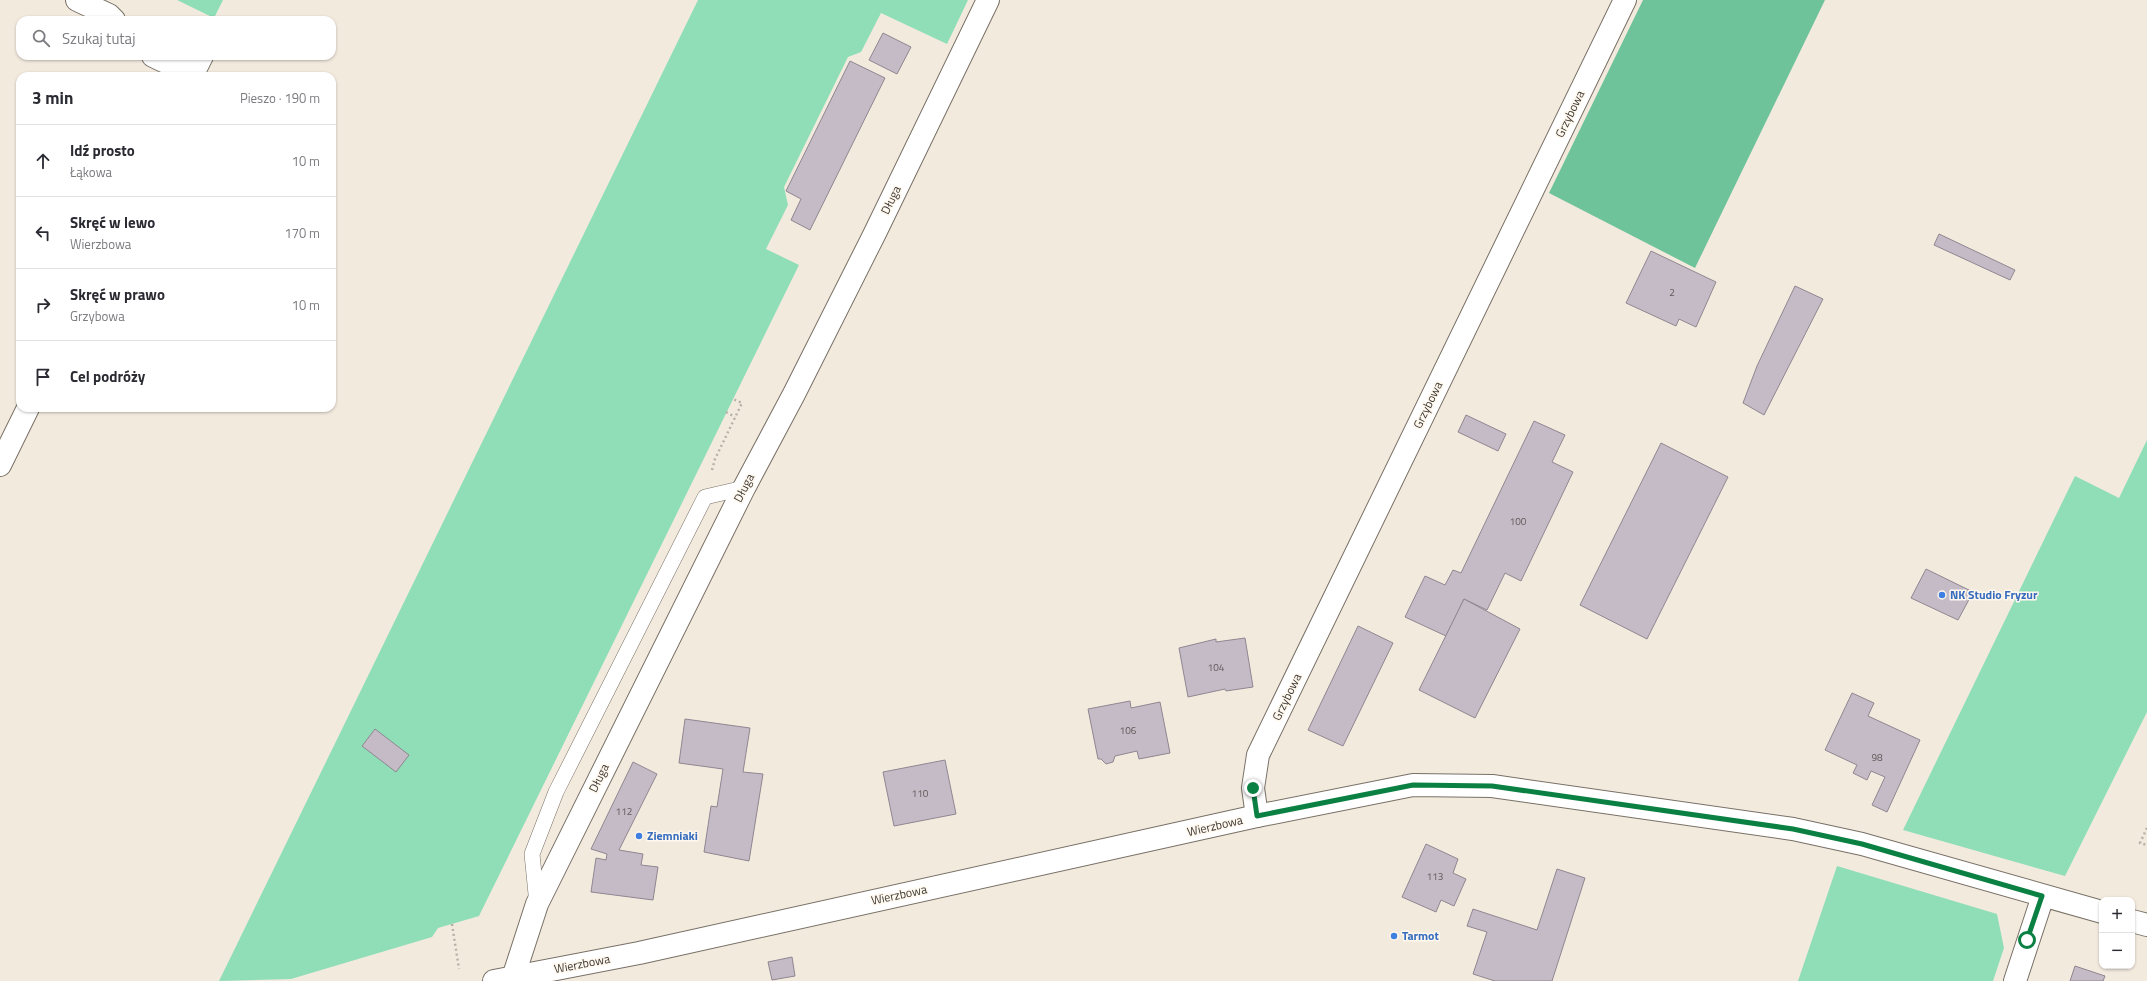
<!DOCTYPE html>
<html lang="pl">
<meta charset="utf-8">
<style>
body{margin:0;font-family:"Titillium Web",sans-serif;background:#f7f7f7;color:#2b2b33}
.controls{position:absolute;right:12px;bottom:12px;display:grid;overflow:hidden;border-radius:8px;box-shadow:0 1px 3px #0004}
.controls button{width:36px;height:36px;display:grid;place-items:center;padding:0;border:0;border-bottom:1px solid #e1e1e2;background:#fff;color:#2b2b33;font:20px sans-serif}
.stop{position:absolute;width:12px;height:12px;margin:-9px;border:3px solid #0b8043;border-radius:50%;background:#fff}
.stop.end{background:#0b8043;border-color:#fff;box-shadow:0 1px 4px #0008}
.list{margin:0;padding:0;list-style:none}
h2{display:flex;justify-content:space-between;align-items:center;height:52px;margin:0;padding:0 16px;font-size:17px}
h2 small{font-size:13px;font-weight:400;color:#7c7c81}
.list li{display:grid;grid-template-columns:26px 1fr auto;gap:12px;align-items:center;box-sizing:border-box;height:72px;padding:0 16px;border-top:1px solid #e1e1e2}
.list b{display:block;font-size:15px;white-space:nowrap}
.list p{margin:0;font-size:13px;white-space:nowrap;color:#7c7c81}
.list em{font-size:13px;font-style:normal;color:#7c7c81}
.icon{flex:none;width:22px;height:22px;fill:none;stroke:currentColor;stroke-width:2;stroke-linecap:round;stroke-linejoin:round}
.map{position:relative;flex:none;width:2147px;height:981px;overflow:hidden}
.search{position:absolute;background:#fff;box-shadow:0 1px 3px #0004;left:16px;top:16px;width:320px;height:44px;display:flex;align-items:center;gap:10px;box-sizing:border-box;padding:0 14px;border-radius:12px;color:#7c7c81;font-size:15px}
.panel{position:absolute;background:#fff;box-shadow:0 1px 3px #0004;left:16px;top:72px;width:320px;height:340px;border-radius:12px}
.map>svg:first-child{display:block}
</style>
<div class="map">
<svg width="2147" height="981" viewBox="0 0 2147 981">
<rect width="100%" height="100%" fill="#f3eade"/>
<!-- green -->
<g fill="#8fdeb7">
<path d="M177,0H223L214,18Z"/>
<path d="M698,0H968L947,44L881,13L861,52L848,57L784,187L788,205L766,249L799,265L479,916L438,928L432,937L291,979L219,981Z"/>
<path d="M2147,440V712L2065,876L1903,830L2075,476L2119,498Z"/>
<path d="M1837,866L1997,914L2004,948L1993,981H1798Z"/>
</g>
<!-- forest -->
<path fill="#6ec39b" d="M1643,0H1825L1695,268L1549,193Z"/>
<!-- building -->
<g fill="#c5bbc6" stroke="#8f8691">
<path d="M883,33L911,47L897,74L869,60Z"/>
<path d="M850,61L885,78L810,230L791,220L801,199L786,191Z"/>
<path d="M1939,234L2015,270L2010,280L1934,245Z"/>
<path d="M1651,251L1716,282L1696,327L1679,319L1676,326L1626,303Z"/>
<path d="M1795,286L1823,299L1764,415L1743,403L1757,366Z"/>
<path d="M1466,415L1506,434L1498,451L1458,432Z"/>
<path d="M1534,421L1565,435L1552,462L1573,472L1521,581L1505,573L1487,610L1464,599L1446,636L1405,617L1425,576L1445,585L1453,570L1461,573Z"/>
<path d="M1661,443L1728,477L1647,639L1580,605Z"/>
<path d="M1926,569L1973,592L1958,620L1911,598Z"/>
<path d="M1464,599L1520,629L1475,718L1419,690Z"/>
<path d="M1358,626L1393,643L1343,746L1308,730Z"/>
<path d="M1245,638L1253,687L1226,691L1225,689L1188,697L1179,648L1216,639V642Z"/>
<path d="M1852,693L1874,703L1868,716L1920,740L1887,812L1872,805L1885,777L1871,771L1867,780L1853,773L1857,765L1825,750Z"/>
<path d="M1130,701L1131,708L1160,702L1170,753L1139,759L1137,751L1115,756L1113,762L1106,764L1101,759H1098L1088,709Z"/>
<path d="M685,719L750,728L743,772L763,774L749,861L704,852L711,806L717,807L723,769L679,763Z"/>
<path d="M375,729L409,755L396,772L362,746Z"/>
<path d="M945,760L956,814L894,826L883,772Z"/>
<path d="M633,762L657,774L619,850L643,854L641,865L658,867L653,900L591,892L596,858L606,860L607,854L591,849Z"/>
<path d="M1426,844L1458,859L1453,873L1466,879L1454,906L1441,900L1436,912L1402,897Z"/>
<path d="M1557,869L1585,878L1552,981H1495L1473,974L1487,932L1467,926L1473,909L1537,930Z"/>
<path d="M792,957L795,976L772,980L768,962Z"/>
<path d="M2075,966L2105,976L2103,981H2070Z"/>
</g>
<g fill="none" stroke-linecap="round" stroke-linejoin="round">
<defs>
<path id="service" d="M537,904L532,854L556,792L705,497L744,488"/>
<g id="minor">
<path d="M77,0L109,15L114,20"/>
<path d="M153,56L193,75"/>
<path d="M192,76L202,56"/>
<path d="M0,465L28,408"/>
<path d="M1257,816L1253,788L1258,755L1625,0"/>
<path d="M2132,921L2147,925"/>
<path d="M494,981L639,953L1257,816L1413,785L1492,786L1793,829L1862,844L2102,912"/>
<path d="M512,981L537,904L744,488L794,394L875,233L988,0"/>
<path d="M2015,981L2043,896"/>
</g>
</defs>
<!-- service casing -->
<use href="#service" stroke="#787066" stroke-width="16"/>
<!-- minor casing -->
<use href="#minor" stroke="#787066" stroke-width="24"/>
<!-- path -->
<g stroke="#b7b0a6" stroke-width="2.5" stroke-dasharray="2 3" stroke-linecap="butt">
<path d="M726,412L735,417"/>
<path d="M712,470L715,459L742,403L733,399"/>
<path d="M2147,828L2140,843L2147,845"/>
<path d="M452,924L459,969"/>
</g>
<!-- service -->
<use href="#service" stroke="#fff" stroke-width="15"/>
<!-- minor -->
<use href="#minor" stroke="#fff" stroke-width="22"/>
</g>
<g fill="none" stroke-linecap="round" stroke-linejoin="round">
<!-- route -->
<path stroke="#0b8043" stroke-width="5" d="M1253,788L1257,816L1413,785L1492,786L1793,829L1862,844L2042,896L2027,940"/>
</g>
<!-- markers -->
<g fill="#3f7fe0" stroke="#fff8ee" stroke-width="1.5">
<circle cx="1942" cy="595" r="4"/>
<circle cx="639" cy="836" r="4"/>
<circle cx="1394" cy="936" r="4"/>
</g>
<g text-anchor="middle" stroke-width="3" stroke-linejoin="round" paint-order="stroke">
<!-- number labels -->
<g font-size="10" fill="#5e5958">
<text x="1672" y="296">2</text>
<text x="1518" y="525">100</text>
<text x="1216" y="671">104</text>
<text x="1128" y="734">106</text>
<text x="1877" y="761">98</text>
<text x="920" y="797">110</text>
<text x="624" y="815">112</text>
<text x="1435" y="880">113</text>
</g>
<!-- street labels -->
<g font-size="12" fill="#3c3834" stroke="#fff8ee">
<text transform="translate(1570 114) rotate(-64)" y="4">Grzybowa</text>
<text transform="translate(891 200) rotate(-64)" y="4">Długa</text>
<text transform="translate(1428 405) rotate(-64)" y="4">Grzybowa</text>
<text transform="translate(744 488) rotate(-63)" y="4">Długa</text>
<text transform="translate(1287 697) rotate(-64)" y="4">Grzybowa</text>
<text transform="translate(599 778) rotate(-64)" y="4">Długa</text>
<text transform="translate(1215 826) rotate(-13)" y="4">Wierzbowa</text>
<text transform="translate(899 895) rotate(-12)" y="4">Wierzbowa</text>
<text transform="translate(582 964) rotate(-11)" y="4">Wierzbowa</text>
</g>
<!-- shop labels -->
<g font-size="12" font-weight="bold" fill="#366cbe" stroke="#fff8ee" text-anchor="start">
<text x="1950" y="599">NK Studio Fryzur</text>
<text x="647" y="840">Ziemniaki</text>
<text x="1402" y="940">Tarmot</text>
</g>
</g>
</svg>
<div class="controls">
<button>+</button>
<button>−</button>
</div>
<div class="stop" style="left:2027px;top:940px"></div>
<div class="stop end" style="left:1253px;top:788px"></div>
<div class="search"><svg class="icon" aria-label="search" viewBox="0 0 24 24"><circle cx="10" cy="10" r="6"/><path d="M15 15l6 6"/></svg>Szukaj tutaj</div>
<section class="panel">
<h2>3 min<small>Pieszo · 190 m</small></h2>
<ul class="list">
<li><svg class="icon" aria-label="ahead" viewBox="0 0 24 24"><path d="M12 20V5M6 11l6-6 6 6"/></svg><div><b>Idź prosto</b><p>Łąkowa</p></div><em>10 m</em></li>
<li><svg class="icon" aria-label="left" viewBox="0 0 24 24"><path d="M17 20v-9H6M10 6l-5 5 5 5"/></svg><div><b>Skręć w lewo</b><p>Wierzbowa</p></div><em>170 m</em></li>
<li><svg class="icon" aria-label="right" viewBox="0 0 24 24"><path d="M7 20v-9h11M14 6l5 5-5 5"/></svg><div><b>Skręć w prawo</b><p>Grzybowa</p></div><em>10 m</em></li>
<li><svg class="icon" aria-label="arrive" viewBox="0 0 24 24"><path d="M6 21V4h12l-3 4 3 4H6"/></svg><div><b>Cel podróży</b></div></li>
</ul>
</section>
</div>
